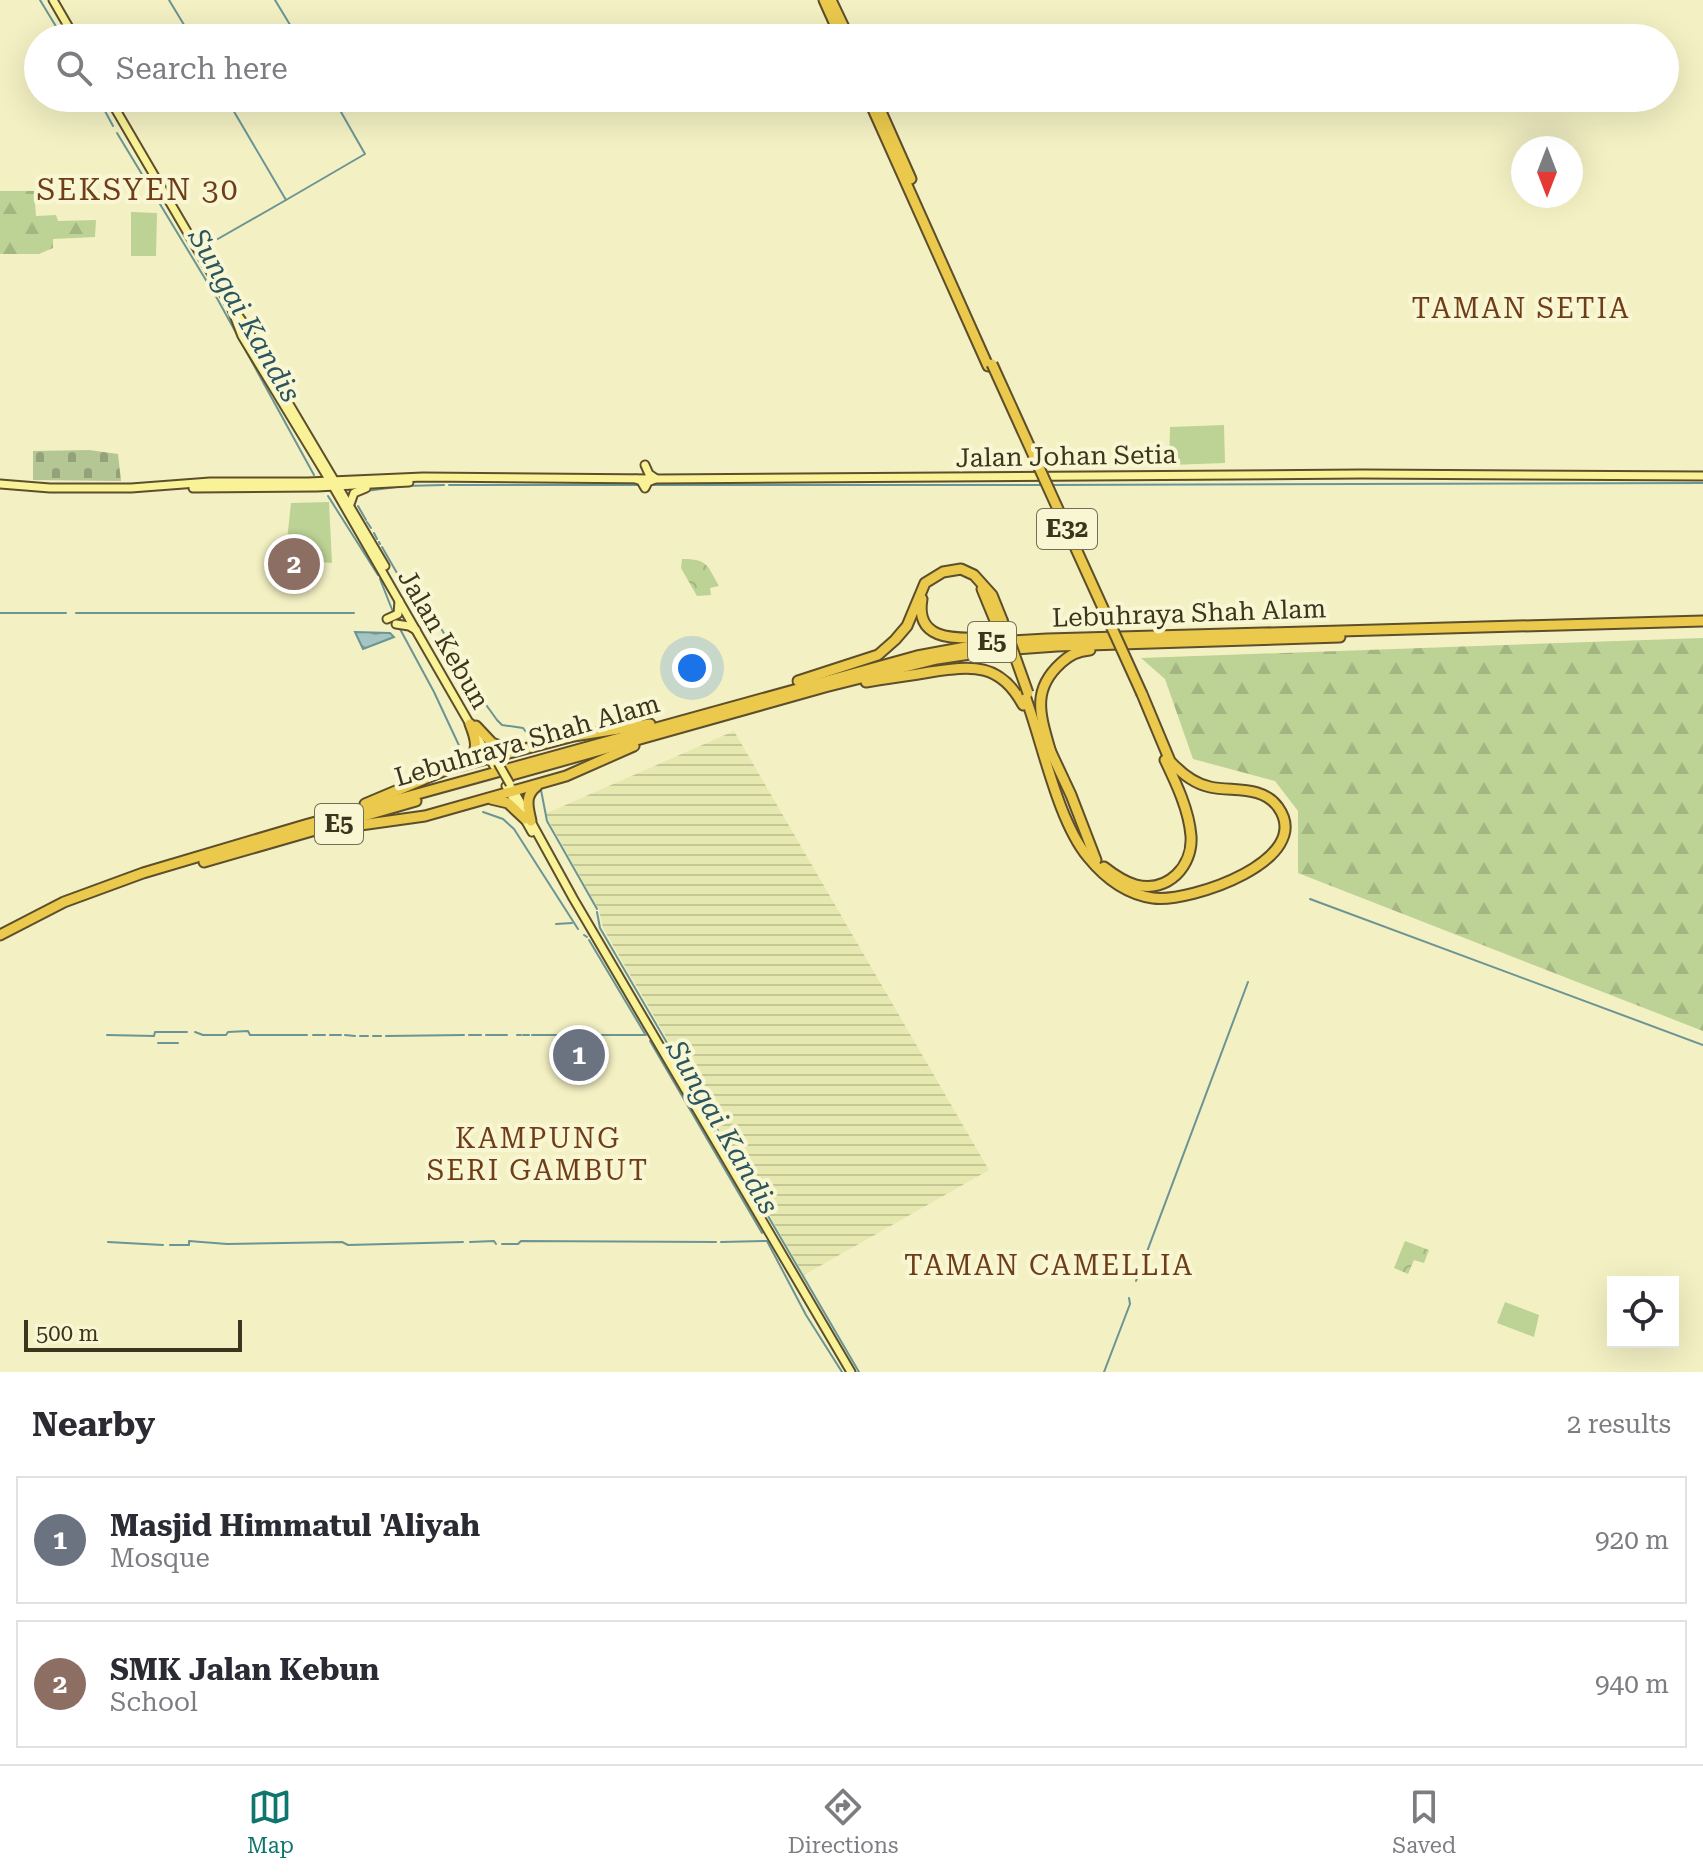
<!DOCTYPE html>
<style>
body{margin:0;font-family:"Roboto Serif",serif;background:#f2f2f3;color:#2b2b33}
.controls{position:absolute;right:24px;bottom:24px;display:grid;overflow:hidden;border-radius:0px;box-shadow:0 8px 32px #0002}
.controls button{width:72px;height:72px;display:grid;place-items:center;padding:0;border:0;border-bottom:2px solid #e1e1e2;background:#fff;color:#2b2b33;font:40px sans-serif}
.compass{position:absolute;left:1511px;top:136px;width:72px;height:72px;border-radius:50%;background:#fff;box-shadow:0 8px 32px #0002;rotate:180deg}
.scale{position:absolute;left:24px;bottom:20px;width:218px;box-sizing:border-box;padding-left:8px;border:4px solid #3d341d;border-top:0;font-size:22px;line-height:28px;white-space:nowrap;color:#3d341d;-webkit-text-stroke:6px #f9f7d3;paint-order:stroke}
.you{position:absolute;left:692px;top:668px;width:28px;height:28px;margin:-20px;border:6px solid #fff;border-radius:50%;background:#1a73e8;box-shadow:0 0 0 12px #1a73e833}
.badge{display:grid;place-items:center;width:52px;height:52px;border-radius:50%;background:#0f766e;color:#fff;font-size:26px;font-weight:700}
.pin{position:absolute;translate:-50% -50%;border:4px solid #fff;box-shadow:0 2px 8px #0006}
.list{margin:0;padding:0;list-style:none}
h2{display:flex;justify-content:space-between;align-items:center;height:104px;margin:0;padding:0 32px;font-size:34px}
h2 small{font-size:26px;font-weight:400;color:#7c7c81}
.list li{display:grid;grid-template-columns:52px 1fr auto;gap:24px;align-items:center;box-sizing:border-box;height:128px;margin:0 16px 16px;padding:0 16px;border:2px solid #e1e1e2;border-radius:0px}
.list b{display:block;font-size:30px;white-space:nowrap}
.list p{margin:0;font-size:26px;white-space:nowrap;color:#7c7c81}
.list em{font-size:26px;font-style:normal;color:#7c7c81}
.icon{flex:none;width:44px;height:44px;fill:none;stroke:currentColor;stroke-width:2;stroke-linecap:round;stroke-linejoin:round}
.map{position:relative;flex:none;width:1703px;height:1372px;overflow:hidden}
.search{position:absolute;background:#fff;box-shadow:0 8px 32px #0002;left:24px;right:24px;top:24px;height:88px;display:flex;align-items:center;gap:20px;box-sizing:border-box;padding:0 28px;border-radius:44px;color:#7c7c81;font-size:30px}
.sheet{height:392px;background:#fff}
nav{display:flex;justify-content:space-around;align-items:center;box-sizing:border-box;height:112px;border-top:2px solid #e1e1e2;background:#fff;font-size:22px;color:#7c7c81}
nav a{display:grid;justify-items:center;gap:4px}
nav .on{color:#0f766e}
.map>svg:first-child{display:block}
</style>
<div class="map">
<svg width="1703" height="1372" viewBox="0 0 1703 1372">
<defs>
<pattern id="farmland-rules" width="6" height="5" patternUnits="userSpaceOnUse" patternTransform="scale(2)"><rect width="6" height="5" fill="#e5e9af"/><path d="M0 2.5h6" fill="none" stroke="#c5c896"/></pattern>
<pattern id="forest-firs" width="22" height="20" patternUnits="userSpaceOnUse" patternTransform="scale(2)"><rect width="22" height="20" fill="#bdd295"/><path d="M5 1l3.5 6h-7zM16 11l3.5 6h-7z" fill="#a3b580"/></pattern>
<pattern id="cemetery-stones" width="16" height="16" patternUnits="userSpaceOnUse" patternTransform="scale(2)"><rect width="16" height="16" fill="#b5c695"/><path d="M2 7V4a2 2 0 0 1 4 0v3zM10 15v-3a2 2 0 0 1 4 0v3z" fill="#94a279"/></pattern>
<pattern id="park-crowns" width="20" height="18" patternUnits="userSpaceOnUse" patternTransform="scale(2)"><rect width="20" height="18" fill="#bdd295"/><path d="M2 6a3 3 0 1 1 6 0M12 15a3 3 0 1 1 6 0" fill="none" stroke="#a3b580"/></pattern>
<pattern id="water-waves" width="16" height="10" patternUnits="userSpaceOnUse" patternTransform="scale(2)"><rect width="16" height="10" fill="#a5c5c3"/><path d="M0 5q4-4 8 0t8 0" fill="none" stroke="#88a19e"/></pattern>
</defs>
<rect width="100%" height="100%" fill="#f3f0c3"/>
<!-- farmland -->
<path fill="url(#farmland-rules)" d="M734,731L989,1170L804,1275L603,928L599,910L545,814Z"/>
<!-- forest -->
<g fill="url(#forest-firs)">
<path d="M0,191H34L36,216L56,215L58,221L96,220L95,237L53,239V248L39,254H0Z"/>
<path d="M1703,638V1031L1298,873V811L1275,781L1193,759L1165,679L1141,658Z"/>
</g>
<!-- cemetery -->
<path fill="url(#cemetery-stones)" d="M89,450L118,454L121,481L33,480V451Z"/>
<!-- park -->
<g fill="url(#park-crowns)">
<path d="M682,559C708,559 707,565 719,586L710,588L711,595L697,596L681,568Z"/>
<path d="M1405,1241L1429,1250L1424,1263L1414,1260L1408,1274L1394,1268Z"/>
</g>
<!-- garden -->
<g fill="#bdd295">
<path d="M131,212L157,213L156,256H131Z"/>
<path d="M1224,425L1225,463L1169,465L1170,427Z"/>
<path d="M329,502L332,563L285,559L291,503Z"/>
<path d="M1505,1302L1539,1315L1534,1337L1497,1323Z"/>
</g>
<!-- water -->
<path fill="url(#water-waves)" stroke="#6b9594" stroke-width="2" d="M355,632L390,633L394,637L363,649Z"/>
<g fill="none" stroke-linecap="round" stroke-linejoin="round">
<!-- stream -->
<g stroke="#6b9594" stroke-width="2">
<path d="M40,0L63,38"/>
<path d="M169,0L192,38"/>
<path d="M275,0L298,38"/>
<path d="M98,98L113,126"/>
<path d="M226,98L286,200L365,154L333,98"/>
<path d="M117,133L218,300L314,475"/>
<path d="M202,248L286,200"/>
<path d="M449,485H640"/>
<path d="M650,485H1044"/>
<path d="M1050,485L1703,483"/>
<path d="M366,491L404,486L444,485"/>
<path d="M328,496L378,575"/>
<path d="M358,506L366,520"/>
<path d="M367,522L371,528"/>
<path d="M374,533L377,539"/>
<path d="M379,542L380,544"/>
<path d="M382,547L401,580"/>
<path d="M380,579L393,612"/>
<path d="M403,583L412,596L428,607L459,658"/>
<path d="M0,613H66"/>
<path d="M76,613H354"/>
<path d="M400,629L434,692L463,754"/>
<path d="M460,663L461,670L497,720L502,725L523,728L529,736"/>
<path d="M541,790L547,821L597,909"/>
<path d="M483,812L503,819L514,829L578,929"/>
<path d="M1310,899L1703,1045"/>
<path d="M597,912L600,928L859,1372"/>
<path d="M556,924L572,923"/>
<path d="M584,935L587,937"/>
<path d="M589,940L645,1034"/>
<path d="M195,1032L203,1035H226L228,1032L248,1031L250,1035H307"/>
<path d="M107,1035L154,1036L155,1032H187"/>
<path d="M313,1035H325"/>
<path d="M330,1035H341"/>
<path d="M345,1035L355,1036"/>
<path d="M469,1035H481"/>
<path d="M486,1035H507"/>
<path d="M517,1035H521"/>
<path d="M523,1035H529"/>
<path d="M532,1035H646"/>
<path d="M360,1036H368"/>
<path d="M373,1036H381"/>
<path d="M386,1036L464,1035"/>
<path d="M650,1041L762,1233"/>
<path d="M158,1043H178"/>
<path d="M108,1242L163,1245"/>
<path d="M470,1242L494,1241L496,1244"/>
<path d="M721,1242L767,1241L806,1315L842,1372"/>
<path d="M502,1244H518L521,1241L716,1242"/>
<path d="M170,1245H189V1241L227,1244L342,1242L348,1245L463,1242"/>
<path d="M1136,1281L1248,982"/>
<path d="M1104,1372L1130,1304L1129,1298"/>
</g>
<defs>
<g id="major">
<path d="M53,0L75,38"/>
<path d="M109,98L231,307L242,336L330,481L494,766"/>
<path d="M235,311L247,328L260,355L385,566"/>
<path d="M645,465L649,474L655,478"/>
<path d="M636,479L641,481L645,488L648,482L655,479"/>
<path d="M0,484L50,488H131L210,482H308L423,477L657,479L1362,474L1703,476"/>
<path d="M193,488L317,487L409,482"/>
<path d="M350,504L354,493L366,488"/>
<path d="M387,619L398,614L399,601"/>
<path d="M396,624L409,626L416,630"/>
<path d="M506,786L532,832"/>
<path d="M513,789L573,898L851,1372"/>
</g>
<g id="highway">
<path d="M824,0L841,38"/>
<path d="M831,0L849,38"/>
<path d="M868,98L988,366"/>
<path d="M875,98L911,179"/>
<path d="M982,589L996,623"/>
<path d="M922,599C915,639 952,639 980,638"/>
<path d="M798,681L878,655L895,640L907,626L925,583L943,572L961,569L974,575L992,595L1002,620"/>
<path d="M866,682C887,678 909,676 930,672C972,666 1000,662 1023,705"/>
<path d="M1024,693C1042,740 1057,820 1088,857C1105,878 1126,894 1153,898C1190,903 1316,860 1278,807C1262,785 1233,792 1210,787C1195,784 1180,772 1170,761L1142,694"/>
<path d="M476,726L492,743L511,750"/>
<path d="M1049,748L1071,795L1096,860"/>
<path d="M1051,753C1041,717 1030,691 1061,663C1070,655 1077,651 1090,650"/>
<path d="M466,763C480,752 476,739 470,724"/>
<path d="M508,776L825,687L937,659L990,651L1057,646L1340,637"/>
<path d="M491,799L508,803L525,819"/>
<path d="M365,804L448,769L574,736L650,724"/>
<path d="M531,821C528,807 524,796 537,786"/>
<path d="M346,827L425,816L566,776L634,746"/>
<path d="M204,862L416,801"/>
<path d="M1104,867C1113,874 1124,882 1136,885C1168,893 1193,866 1191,836C1189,810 1176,783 1165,760"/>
<path d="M0,935L64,902L143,873L305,825L917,656L993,642L1047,639L1703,621"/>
</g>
</defs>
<!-- major casing -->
<use href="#major" stroke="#5d4e2c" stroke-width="11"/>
<!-- highway casing -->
<use href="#highway" stroke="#5d4e2c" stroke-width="13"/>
<!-- major -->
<use href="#major" stroke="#f9f297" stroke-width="7"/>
<!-- highway -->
<use href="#highway" stroke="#eac94c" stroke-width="9"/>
<defs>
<path id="major-bridge" d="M498,763L510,784"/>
<g id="highway-bridge">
<path d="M992,364L1142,694"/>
<path d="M1002,620L1028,693"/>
<path d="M996,623L1003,642"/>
</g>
</defs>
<!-- major-bridge casing -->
<use href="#major-bridge" stroke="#5d4e2c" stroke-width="11" stroke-linecap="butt"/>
<!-- highway-bridge casing -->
<use href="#highway-bridge" stroke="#5d4e2c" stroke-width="13" stroke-linecap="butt"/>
<!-- major-bridge -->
<use href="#major-bridge" stroke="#f9f297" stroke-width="7"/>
<!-- highway-bridge -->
<use href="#highway-bridge" stroke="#eac94c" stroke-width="9"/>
</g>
<g text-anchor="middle" stroke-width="8" stroke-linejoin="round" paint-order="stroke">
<!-- shield labels -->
<g fill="#f9f7d3" stroke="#756e54" stroke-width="2">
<rect x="1037" y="509" width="60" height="40" rx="6"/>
<rect x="968" y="622" width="48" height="40" rx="6"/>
<rect x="315" y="804" width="48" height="40" rx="6"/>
</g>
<g font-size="24" font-weight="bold" fill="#3d341d">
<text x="1067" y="537">E32</text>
<text x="992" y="650">E5</text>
<text x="339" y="832">E5</text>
</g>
<!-- street labels -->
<g font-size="26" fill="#3d341d" stroke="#f9f7d3">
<text transform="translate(1066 456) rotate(-1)" y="9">Jalan Johan Setia</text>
<text transform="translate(1189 613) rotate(-2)" y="9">Lebuhraya Shah Alam</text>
<text transform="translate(444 639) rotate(60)" y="9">Jalan Kebun</text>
<text transform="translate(527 740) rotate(-16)" y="9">Lebuhraya Shah Alam</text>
</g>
<!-- neighbourhood labels -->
<g font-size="28" letter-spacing="2" fill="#6f3e18" stroke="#f9f7d3">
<text x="1521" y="318">TAMAN SETIA</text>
<text x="538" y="1148">KAMPUNG<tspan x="538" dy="32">SERI GAMBUT</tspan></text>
<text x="1049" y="1275">TAMAN CAMELLIA</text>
</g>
<!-- water labels -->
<g font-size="28" font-style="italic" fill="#2b565f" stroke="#f9f7d3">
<text transform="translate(245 315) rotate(60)" y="10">Sungai Kandis</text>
<text transform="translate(723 1127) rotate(60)" y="10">Sungai Kandis</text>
</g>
<!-- quarter labels -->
<g font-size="30" letter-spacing="2" fill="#6f3e18" stroke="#f9f7d3">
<text x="138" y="200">SEKSYEN 30</text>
</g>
</g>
</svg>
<div class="controls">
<button><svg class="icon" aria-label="locate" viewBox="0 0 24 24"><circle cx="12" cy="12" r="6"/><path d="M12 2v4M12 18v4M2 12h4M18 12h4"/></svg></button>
</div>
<svg class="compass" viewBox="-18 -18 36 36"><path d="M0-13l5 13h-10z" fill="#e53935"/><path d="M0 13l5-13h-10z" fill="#7c7c81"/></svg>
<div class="scale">500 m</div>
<div class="you"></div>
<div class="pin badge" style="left:579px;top:1055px;background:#6b7280">1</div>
<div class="pin badge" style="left:294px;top:564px;background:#8d6e63">2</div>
<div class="search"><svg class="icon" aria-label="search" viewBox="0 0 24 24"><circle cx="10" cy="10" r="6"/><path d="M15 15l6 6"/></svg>Search here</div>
</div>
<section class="sheet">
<h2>Nearby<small>2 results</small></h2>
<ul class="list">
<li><span class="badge" style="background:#6b7280">1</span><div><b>Masjid Himmatul 'Aliyah</b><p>Mosque</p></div><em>920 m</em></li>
<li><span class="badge" style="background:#8d6e63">2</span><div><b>SMK Jalan Kebun</b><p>School</p></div><em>940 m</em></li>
</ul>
</section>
<nav>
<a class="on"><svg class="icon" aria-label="map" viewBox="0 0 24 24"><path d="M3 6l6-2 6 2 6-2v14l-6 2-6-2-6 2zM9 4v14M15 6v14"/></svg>Map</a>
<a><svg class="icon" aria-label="directions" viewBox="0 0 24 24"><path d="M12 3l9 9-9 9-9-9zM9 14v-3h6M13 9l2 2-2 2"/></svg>Directions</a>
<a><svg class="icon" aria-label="saved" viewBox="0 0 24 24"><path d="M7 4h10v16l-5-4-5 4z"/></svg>Saved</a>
</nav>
